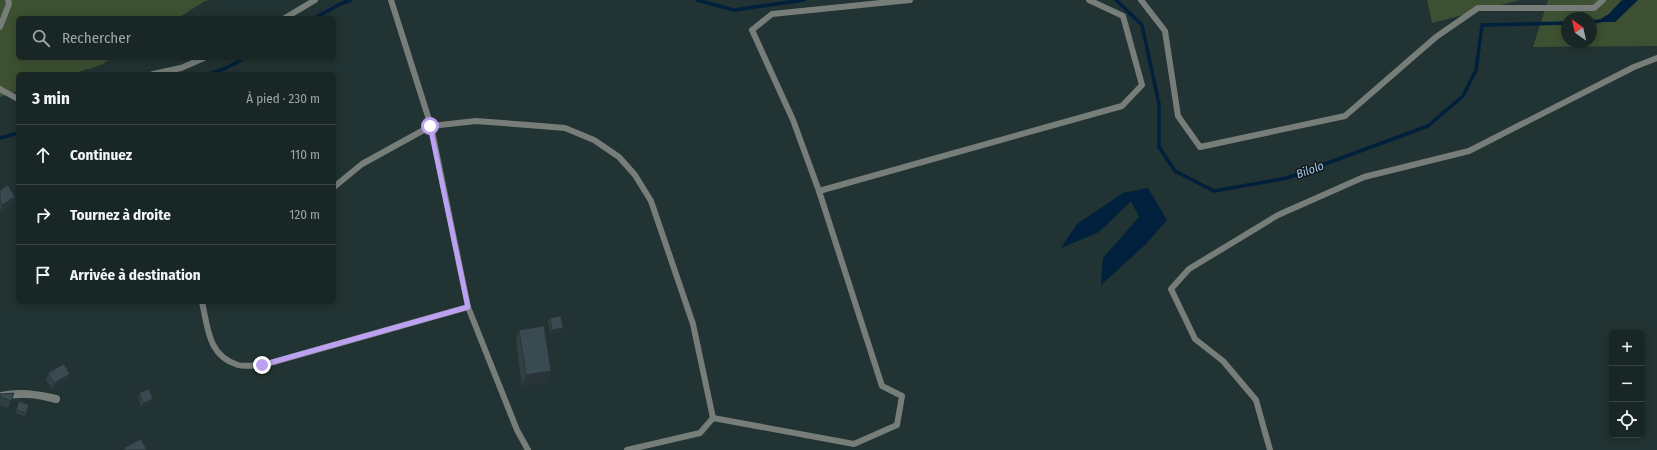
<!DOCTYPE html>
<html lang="fr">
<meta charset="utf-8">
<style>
body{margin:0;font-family:"Fira Sans Condensed",sans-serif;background:#263232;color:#f1f3f6}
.controls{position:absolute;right:12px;bottom:12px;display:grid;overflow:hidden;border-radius:6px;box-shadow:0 2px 10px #0003}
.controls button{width:36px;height:36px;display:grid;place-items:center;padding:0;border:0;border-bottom:1px solid #374343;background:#192626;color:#f1f3f6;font:20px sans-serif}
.compass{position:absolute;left:1561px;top:12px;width:36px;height:36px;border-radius:50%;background:#192626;box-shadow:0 2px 10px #0003;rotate:326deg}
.stop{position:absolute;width:12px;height:12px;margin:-9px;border:3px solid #bca0f2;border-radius:50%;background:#fff}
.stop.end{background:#bca0f2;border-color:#fff;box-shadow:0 1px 4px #0008}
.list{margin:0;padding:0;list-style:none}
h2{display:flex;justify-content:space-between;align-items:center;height:52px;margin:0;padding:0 16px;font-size:17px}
h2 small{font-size:13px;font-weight:400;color:#9fa5a7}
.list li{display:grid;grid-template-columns:26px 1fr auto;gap:12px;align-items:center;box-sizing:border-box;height:60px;padding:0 16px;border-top:1px solid #374343}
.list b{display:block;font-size:15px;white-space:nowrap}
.list em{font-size:13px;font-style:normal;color:#9fa5a7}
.icon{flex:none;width:22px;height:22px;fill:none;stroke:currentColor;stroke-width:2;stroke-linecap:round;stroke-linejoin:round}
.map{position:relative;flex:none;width:1657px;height:450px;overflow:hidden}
.search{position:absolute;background:#192626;box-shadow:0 2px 10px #0003;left:16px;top:16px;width:320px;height:44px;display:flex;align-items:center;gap:10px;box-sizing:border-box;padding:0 14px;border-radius:6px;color:#9fa5a7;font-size:15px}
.panel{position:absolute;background:#192626;box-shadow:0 2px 10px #0003;left:16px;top:72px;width:320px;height:232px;border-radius:6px}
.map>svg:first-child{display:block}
</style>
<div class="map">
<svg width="1657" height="450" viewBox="0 0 1657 450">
<rect width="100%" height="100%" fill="#213332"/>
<!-- green -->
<g fill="#3d5031" fill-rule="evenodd">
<path d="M0,0H210L205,1L178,18H18V58H112L101,65L72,74H18V91L0,97Z"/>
<path d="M1427,0H1520L1432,23Z"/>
<path d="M1548,0H1622L1609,14L1597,21L1615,22L1638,0H1657V46L1533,47ZM1567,18H1591V42H1567Z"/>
</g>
<!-- water -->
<g fill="#00203d">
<path d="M1622,0H1638L1615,22H1596L1609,14Z"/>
<path d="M1148,188L1167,220L1145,245L1101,285L1103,258L1139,217L1131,201L1099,232L1061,248L1077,224L1123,193Z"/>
</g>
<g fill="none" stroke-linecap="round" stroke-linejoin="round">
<!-- stream -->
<g stroke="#00203d" stroke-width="3.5">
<path d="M697,0L734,10L804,0"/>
<path d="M1116,0L1142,25L1159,104V147L1175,171L1214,191L1287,178L1428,126L1463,96L1476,70L1482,25L1567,23"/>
<path d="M315,18L340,4L351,0"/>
<path d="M1591,22L1600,21"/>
<path d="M209,74L226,68L245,58"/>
<path d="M0,138L18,133"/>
</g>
<!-- lane -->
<g stroke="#777e7a" stroke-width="6">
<path d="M391,0L431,126L468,307L517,430L528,450"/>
<path d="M1141,0L1165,31L1178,116L1200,147L1345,116L1436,37L1478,8H1594L1603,0"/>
<path d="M285,18L315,0"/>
<path d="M0,27L9,4L8,0"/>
<path d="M153,74L181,68L204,58"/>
<path d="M0,89L18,99"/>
<path d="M334,187L362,164L431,126L476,121L528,125L565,128L594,140L619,157L635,175L651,201L693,324L713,418L700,433L627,450"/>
<path d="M819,191L1122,106L1142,85L1123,16L1089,0"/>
<path d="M202,302C208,328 208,356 238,365C245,367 255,365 263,365L468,307"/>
<path d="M713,418L854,444L897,425L902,396L882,386L819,191L793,120L752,30L772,14L910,0"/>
<path d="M1270,450L1256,400L1223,361L1195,339L1171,289L1189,269L1278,215L1364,177L1469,151L1634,67L1657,58"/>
</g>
<!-- street -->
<path stroke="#777e7a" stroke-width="8" d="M0,396C20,392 36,394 56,399"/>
</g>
<!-- wall -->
<g fill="#314045">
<path d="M0,190L15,197L12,204L0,212Z"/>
<path d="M550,318L563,328L562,331L551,334L548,322Z"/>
<path d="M519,330L551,371L547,382L522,386L516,340Z"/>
<path d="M48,373L67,381L52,390L46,380Z"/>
<path d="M0,393L1,394L14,393L8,408L0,405Z"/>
<path d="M139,393L152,403L141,407L138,396Z"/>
<path d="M19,401L29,405L25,417L15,413Z"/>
</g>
<!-- shaded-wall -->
<g fill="#283438">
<path d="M15,197L12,204L0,212L2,205Z"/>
<path d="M563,328L562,331L551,334L552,330Z"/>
<path d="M551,371L547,382L522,386L526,375Z"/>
<path d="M70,374L67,381L52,390L54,383Z"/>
<path d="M153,399L152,403L141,407L143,403Z"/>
</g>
<!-- building -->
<g fill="#394a50" stroke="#283438">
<path d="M8,185L15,197L2,205L0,201V190Z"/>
<path d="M561,316L563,328L552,330L550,318Z"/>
<path d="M544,326L551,371L526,375L519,330Z"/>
<path d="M64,364L70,374L54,383L48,373Z"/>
<path d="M149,389L153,399L143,403L139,393Z"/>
<path d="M0,393L1,394L14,393L11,401L0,397Z"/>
<path d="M19,401L29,405L26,413L16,410Z"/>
<path d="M141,439L147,450H125L124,448Z"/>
</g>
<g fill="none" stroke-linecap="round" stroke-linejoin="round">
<!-- route -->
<path stroke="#bca0f2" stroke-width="5" d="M262,365L468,307L430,126"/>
</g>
<g text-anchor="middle" stroke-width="3" stroke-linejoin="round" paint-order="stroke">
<!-- water labels -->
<g font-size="12" font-style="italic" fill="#a4cbf2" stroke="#111919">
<text transform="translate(1310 170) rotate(-20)" y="4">Bilolo</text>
</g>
</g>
</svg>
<div class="controls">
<button>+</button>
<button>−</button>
<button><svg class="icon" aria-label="locate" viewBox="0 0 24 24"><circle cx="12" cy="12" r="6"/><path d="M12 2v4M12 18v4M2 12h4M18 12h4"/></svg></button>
</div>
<svg class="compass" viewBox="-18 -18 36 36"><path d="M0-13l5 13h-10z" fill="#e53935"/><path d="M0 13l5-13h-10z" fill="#9fa5a7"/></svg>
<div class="stop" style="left:430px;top:126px"></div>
<div class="stop end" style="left:262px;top:365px"></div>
<div class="search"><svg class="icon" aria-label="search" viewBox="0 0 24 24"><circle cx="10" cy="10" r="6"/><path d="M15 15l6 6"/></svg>Rechercher</div>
<section class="panel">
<h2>3 min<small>À pied · 230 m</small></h2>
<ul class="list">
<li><svg class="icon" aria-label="ahead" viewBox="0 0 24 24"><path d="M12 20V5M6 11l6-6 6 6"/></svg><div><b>Continuez</b></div><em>110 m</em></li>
<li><svg class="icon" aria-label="right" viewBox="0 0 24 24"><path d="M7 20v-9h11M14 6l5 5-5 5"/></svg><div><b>Tournez à droite</b></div><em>120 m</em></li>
<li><svg class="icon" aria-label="arrive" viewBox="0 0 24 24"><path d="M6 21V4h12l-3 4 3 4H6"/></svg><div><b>Arrivée à destination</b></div></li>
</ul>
</section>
</div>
